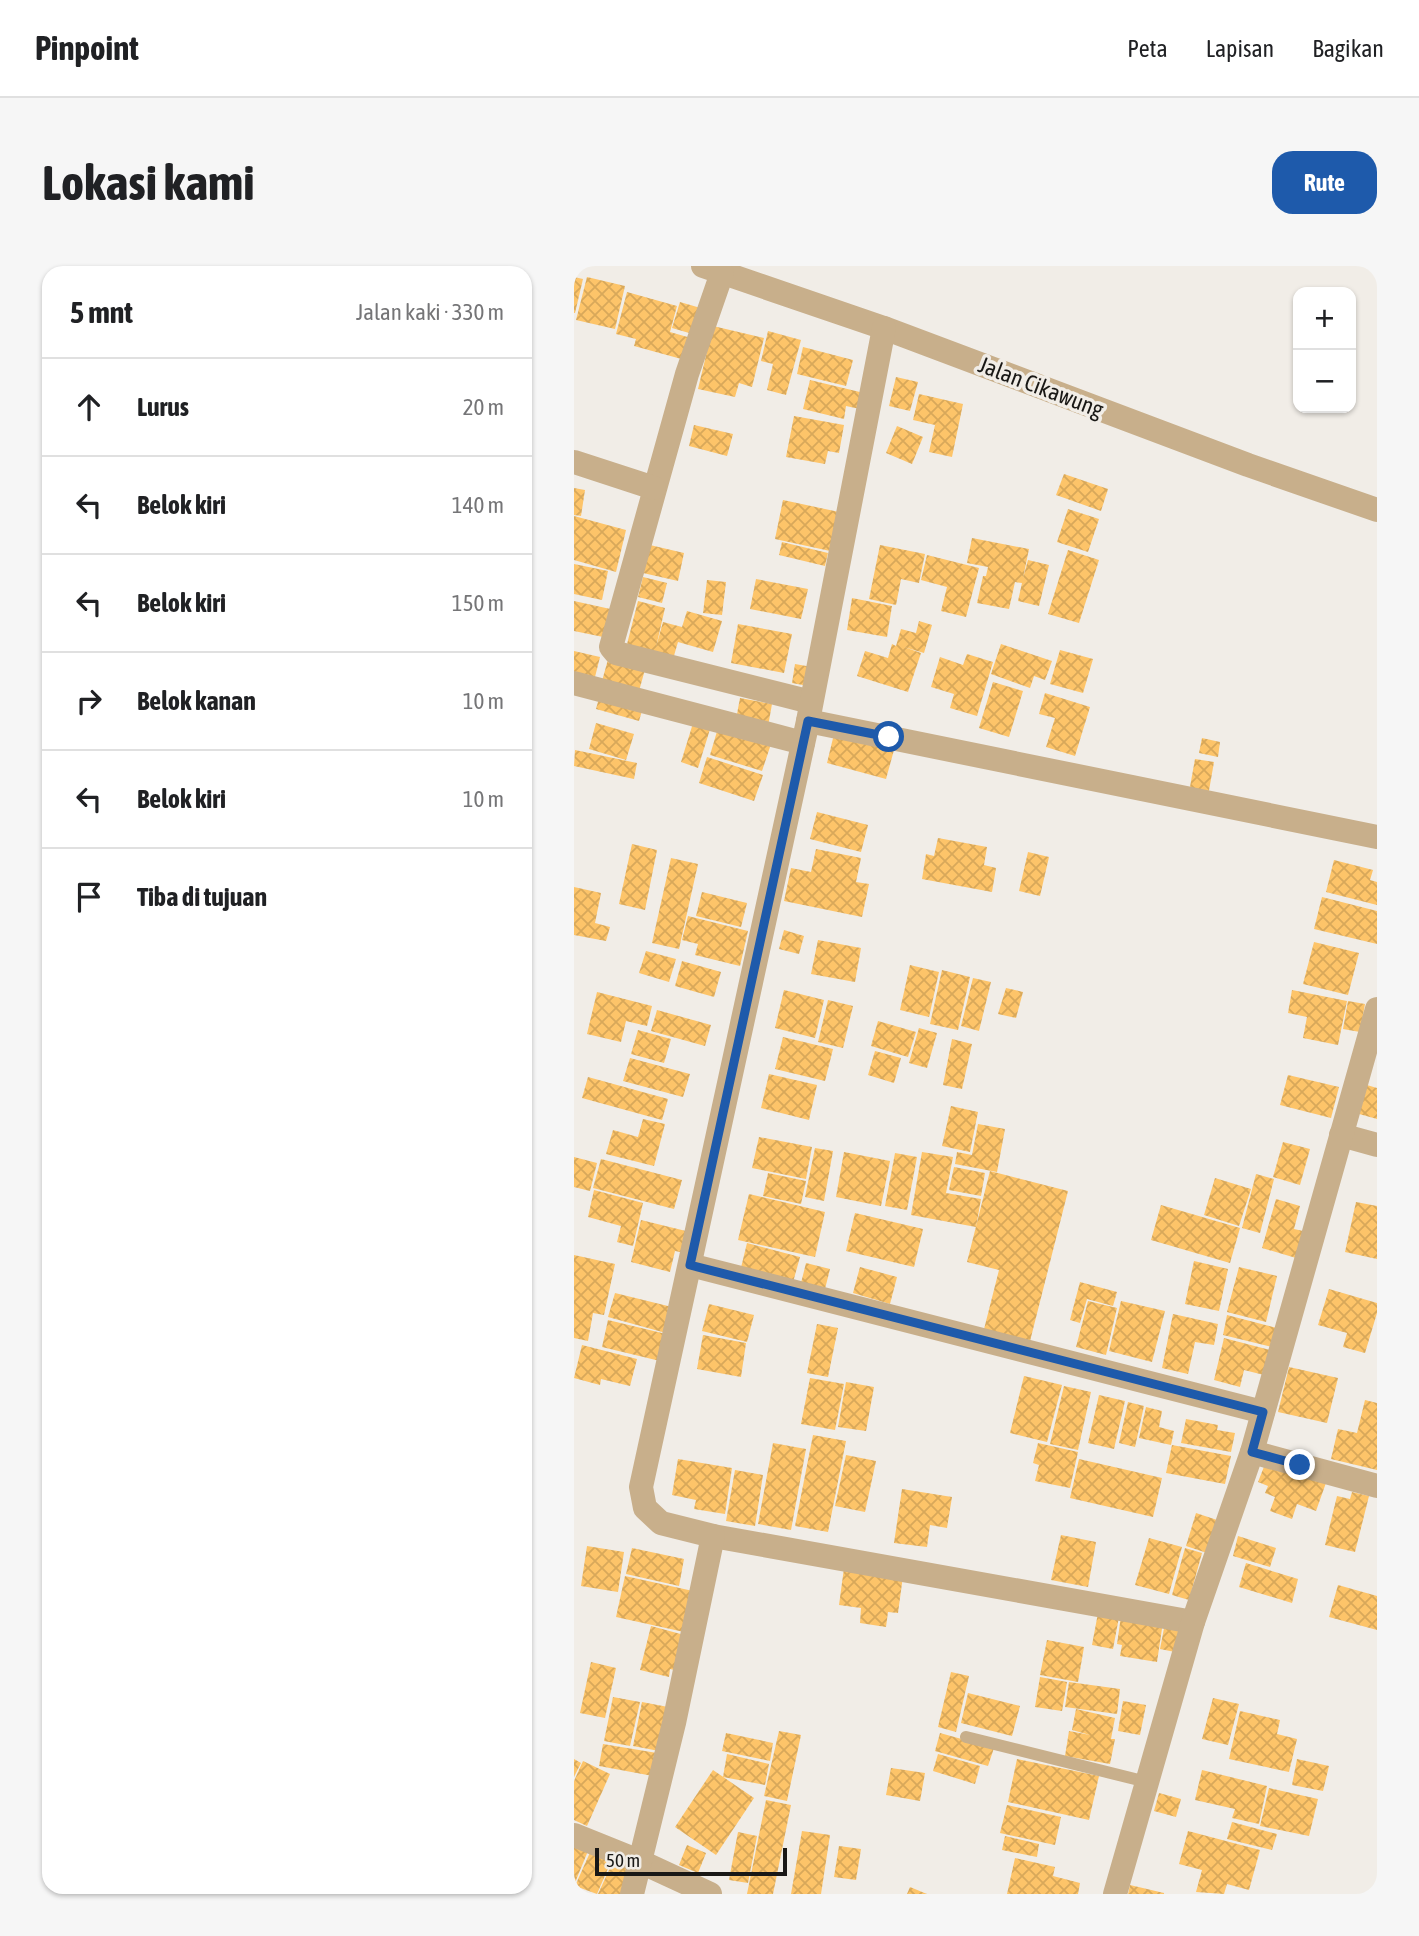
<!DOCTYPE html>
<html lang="id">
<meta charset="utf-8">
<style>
body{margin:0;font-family:"Asap Condensed",sans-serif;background:#f6f6f6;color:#202124}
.controls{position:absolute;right:21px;top:21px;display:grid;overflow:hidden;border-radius:14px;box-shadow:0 2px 5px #0004}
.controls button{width:63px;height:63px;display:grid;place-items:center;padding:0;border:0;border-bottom:2px solid #e0e0e0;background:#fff;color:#202124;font:35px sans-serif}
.scale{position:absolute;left:21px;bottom:18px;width:192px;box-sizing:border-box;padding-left:7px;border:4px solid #191816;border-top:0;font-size:19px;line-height:24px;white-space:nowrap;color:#191816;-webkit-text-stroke:5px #f1ede7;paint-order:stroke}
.stop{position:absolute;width:21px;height:21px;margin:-16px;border:5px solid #1e5aab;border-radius:50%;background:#fff}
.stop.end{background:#1e5aab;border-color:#fff;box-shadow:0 2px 7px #0008}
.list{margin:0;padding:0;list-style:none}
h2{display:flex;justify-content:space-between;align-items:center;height:91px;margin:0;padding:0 28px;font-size:30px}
h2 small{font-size:23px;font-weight:400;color:#757577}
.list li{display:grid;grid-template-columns:46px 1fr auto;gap:21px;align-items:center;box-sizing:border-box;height:98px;padding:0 28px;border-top:2px solid #e0e0e0}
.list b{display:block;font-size:26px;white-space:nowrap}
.list em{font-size:23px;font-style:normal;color:#757577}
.icon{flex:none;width:38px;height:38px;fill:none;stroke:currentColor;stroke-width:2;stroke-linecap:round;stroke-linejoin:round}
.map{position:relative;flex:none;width:803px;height:1628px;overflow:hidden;border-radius:21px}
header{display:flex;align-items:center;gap:42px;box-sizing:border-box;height:98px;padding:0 35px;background:#fff;border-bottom:2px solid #e0e0e0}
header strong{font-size:33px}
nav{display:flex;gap:38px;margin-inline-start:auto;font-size:24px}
.intro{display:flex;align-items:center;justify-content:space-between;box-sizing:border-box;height:168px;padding:0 42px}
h1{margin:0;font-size:49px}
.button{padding:18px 32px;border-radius:21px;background:#1e5aab;color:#fff;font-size:24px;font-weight:700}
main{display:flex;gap:42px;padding:0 42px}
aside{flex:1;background:#fff;border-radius:21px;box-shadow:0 2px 5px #0004}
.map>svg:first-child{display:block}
</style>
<header>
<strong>Pinpoint</strong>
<nav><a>Peta</a><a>Lapisan</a><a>Bagikan</a></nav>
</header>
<div class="intro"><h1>Lokasi kami</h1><a class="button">Rute</a></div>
<main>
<aside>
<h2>5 mnt<small>Jalan kaki · 330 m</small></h2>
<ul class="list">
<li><svg class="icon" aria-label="ahead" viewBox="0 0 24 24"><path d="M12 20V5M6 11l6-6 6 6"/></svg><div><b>Lurus</b></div><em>20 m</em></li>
<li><svg class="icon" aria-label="left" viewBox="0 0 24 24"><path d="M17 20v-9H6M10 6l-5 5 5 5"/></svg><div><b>Belok kiri</b></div><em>140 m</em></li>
<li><svg class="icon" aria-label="left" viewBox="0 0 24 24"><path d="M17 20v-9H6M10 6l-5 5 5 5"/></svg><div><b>Belok kiri</b></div><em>150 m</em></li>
<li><svg class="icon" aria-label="right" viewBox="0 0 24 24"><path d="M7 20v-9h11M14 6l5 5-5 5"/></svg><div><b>Belok kanan</b></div><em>10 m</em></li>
<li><svg class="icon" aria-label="left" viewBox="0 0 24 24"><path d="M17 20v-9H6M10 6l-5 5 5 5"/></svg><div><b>Belok kiri</b></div><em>10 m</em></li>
<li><svg class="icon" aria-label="arrive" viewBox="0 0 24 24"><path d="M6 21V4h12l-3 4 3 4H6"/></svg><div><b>Tiba di tujuan</b></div></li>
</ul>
</aside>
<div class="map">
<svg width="803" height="1628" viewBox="0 0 803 1628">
<defs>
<pattern id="building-cross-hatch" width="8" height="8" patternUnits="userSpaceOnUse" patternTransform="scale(1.75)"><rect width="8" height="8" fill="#fdc469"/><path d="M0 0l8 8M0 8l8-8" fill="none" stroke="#d8a85a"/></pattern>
</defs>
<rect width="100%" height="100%" fill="#f1ede7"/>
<!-- building -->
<g fill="url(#building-cross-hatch)">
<path d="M0,11L9,13L1,47H0Z"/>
<path d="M13,11L51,20L41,63L2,54Z"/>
<path d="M53,26L103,40L96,66L117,72L111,94L60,80L62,73L42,68Z"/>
<path d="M106,36L130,43L122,69L98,62Z"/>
<path d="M139,60L190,72L178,121L165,117L161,131L124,123Z"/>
<path d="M194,65L227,74L212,129L193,124L199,98L187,95Z"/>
<path d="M229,81L279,94L272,120L223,108Z"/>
<path d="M322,111L344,116L336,145L315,140Z"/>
<path d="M236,114L290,127L286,143L272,140L270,153L229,143Z"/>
<path d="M345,128L389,138L378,191L355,186L361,159L339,154Z"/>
<path d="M220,150L270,159L265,187L254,185L251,198L212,191Z"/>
<path d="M120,159L159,168L153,190L115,180Z"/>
<path d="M323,160L349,171L338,198L312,187Z"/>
<path d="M490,208L534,223L527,245L482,229Z"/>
<path d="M0,222L11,224L7,250L0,249Z"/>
<path d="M209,234L265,246L256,285L201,273Z"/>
<path d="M494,243L525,253L514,286L483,276Z"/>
<path d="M0,250L52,264L42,306L0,294Z"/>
<path d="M398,272L455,283L449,312L454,294L475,299L465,340L444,335L448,317L441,316L435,343L403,337L409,310H412L414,301L393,297Z"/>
<path d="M208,276L254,287L251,300L205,289Z"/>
<path d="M76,279L110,287L104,315L69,307Z"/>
<path d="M306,279L351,288L345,317L327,313L322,339L295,333Z"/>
<path d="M494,284L525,294L505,357L474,348Z"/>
<path d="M353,289L405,302L392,351L367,345L373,321L347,314Z"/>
<path d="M0,298L34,305L28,334L0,328Z"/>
<path d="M69,311L93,317L88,337L64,331Z"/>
<path d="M182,313L234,323L227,353L176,343Z"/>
<path d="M133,314L152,316L148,349L129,347Z"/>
<path d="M278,332L318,340L313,371L273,364Z"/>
<path d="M0,335L41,344L34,372L0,365Z"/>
<path d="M64,335L91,342L82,381L89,356L108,361L113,345L148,355L139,386L104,376L99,393L52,382Z"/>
<path d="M345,355L358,359L350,387L330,381L347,387L334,426L283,410L291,385L314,392L318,378L322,380L327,363L342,367Z"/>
<path d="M164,358L218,368L210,407L157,397Z"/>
<path d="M427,378L478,395L471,414L460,410L456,422L417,408Z"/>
<path d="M486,384L519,393L509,427L476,418Z"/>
<path d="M0,385L26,391L20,415L0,410Z"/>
<path d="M393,388L419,396L403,450L376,442L380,428L357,421L366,391L389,399Z"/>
<path d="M35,390L72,400L63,432L26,422Z"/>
<path d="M221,398L238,401L234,420L218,417Z"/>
<path d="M419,416L449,425L435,471L405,462Z"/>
<path d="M27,425L70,438L65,455L22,443Z"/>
<path d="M471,427L516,441L501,490L472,481L481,452L465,448Z"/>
<path d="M166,432L198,438L193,466L161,459Z"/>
<path d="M120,454L137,460L124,502L107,496Z"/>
<path d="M22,457L60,468L52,494L15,483Z"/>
<path d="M144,462L197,478L188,505L136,489Z"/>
<path d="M260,468L320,484L312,513L253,497Z"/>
<path d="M628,472L646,476L644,491L625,487Z"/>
<path d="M1,484L63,497L60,513L0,500Z"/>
<path d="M133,491L189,509L180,535L125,517Z"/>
<path d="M621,493L640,496L633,536L614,532Z"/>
<path d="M243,546L294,559L287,586L236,573Z"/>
<path d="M364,572L413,581L410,599L422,602L418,626L348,613L352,588L360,590Z"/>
<path d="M58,578L83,584L71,644L45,638Z"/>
<path d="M242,583L287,592L282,616L295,618L288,651L210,635L217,602L237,606Z"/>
<path d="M454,586L475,591L466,630L445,625Z"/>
<path d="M97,592L124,598L105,683L78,677Z"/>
<path d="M760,594L799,604L796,614L803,616V639L752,626Z"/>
<path d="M0,621L27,627L21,657L36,661L32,675L0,669Z"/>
<path d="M128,626L173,637L167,661L122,650Z"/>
<path d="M748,631L803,645V678L740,663Z"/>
<path d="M114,650L174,665L166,700L121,689L124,678L108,674Z"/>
<path d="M210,664L230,670L225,688L205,683Z"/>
<path d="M244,674L287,682L281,716L237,708Z"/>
<path d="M740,676L785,687L774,729L729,718Z"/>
<path d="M72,685L102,693L95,716L65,707Z"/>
<path d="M108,695L147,706L140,731L101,720Z"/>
<path d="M336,699L365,706L355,751L326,744Z"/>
<path d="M368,704L396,711L384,764L356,758Z"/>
<path d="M399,712L417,716L405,765L387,760Z"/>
<path d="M432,722L449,726L442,752L424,748Z"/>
<path d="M210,724L250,734L241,772L201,762Z"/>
<path d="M718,724L773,735L764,779L729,772L733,751L714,747Z"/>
<path d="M23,726L78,740L73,760L52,755L47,776L13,768Z"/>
<path d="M254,734L279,740L269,782L244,776Z"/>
<path d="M774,735L791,738L786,766L769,763Z"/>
<path d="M83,744L137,759L131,780L77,765Z"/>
<path d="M304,755L342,766L334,791L297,780Z"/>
<path d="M345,762L363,767L353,802L335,797Z"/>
<path d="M64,764L97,773L90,797L57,788Z"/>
<path d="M209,771L259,783L251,815L201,803Z"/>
<path d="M378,773L398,778L388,823L369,819Z"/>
<path d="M301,785L327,792L320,817L294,809Z"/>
<path d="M56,792L116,808L109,831L49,815Z"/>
<path d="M195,808L243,819L235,854L187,842Z"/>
<path d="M714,809L765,821L757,852L706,839Z"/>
<path d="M14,811L94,833L88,854L8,832Z"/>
<path d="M786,817L803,822V853L778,846Z"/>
<path d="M377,840L404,846L396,886L368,880Z"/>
<path d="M69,853L91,858L80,900L32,888L39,864L64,871Z"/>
<path d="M404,858L431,863L423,906L381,898L383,886L398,889Z"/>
<path d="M185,871L238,881L232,913L178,902Z"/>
<path d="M709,876L736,883L726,919L699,911Z"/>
<path d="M241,882L259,885L250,935L231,931Z"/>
<path d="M270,886L316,895L307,940L262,931Z"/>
<path d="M348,886L379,891L372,927L407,933L402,961L337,949Z"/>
<path d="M321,887L343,891L333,944L311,940Z"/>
<path d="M0,891L23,897L16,925L0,921Z"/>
<path d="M27,893L108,914L100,943L19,922Z"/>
<path d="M380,901L411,907L407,930L375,924Z"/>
<path d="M416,905L494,925L452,1091L406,1079L425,1004L393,996Z"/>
<path d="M194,907L232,915L227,938L189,930Z"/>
<path d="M682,908L700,913L686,967L668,962Z"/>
<path d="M641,912L677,923L665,960L630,949Z"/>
<path d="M20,924L69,937L59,980L43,976L47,960L14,951Z"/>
<path d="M175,928L251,946L241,991L164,974Z"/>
<path d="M702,933L726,940L720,963L729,965L722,992L688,982Z"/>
<path d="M782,936L803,940V993L771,986Z"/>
<path d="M587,939L666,962L656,997L577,974Z"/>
<path d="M281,947L349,963L340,1001L272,985Z"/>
<path d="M67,954L116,966L111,987L101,985L96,1006L57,996Z"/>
<path d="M173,977L226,991L216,1027L164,1014Z"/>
<path d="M0,989L41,998L30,1049L19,1047L14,1075L0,1072Z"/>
<path d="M620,995L654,1003L645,1045L611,1038Z"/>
<path d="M232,997L256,1003L247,1039L223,1033Z"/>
<path d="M286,1001L323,1011L316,1038L279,1027Z"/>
<path d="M665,1001L703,1010L692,1056L653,1046Z"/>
<path d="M506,1016L543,1026L539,1040L513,1033L506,1057L496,1054Z"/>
<path d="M755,1023L803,1037V1047L791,1087L769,1081L773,1067L744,1059Z"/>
<path d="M41,1027L98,1041L92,1067L34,1051Z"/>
<path d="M514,1035L543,1042L532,1089L502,1081Z"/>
<path d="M547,1035L591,1045L578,1096L535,1085Z"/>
<path d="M135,1038L180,1049L173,1076L128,1065Z"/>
<path d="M599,1048L644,1058L640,1079L621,1076L614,1108L588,1102Z"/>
<path d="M653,1049L703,1062L698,1081L649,1069Z"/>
<path d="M34,1054L92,1068L86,1095L28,1081Z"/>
<path d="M243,1058L264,1062L254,1111L233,1107Z"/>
<path d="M129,1069L172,1077L167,1111L123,1103Z"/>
<path d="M650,1072L696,1084L690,1109L670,1104L666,1121L640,1114Z"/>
<path d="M8,1079L63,1093L56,1120L27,1113L26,1119L0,1112Z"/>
<path d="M715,1101L764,1112L753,1157L704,1146Z"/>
<path d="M450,1110L488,1119L473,1176L436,1167Z"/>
<path d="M236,1112L270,1118L261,1164L227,1158Z"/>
<path d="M272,1116L300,1121L292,1165L264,1161Z"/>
<path d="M490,1120L517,1126L504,1184L476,1178Z"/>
<path d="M525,1129L551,1135L540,1183L514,1177Z"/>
<path d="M791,1134L803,1137V1204L757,1193L764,1163L783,1167Z"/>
<path d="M554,1136L570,1140L561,1181L545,1177Z"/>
<path d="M572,1141L588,1145L585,1161L600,1165L597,1179L565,1172Z"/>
<path d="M612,1153L644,1159L643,1164L661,1167L657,1186L607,1177Z"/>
<path d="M239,1169L272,1175L254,1266L221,1260Z"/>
<path d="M199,1177L232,1183L217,1264L184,1258Z"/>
<path d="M464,1177L504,1186L496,1222L461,1215L465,1199L459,1197Z"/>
<path d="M598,1179L657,1190L651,1218L592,1207Z"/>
<path d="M272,1189L302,1195L291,1246L261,1240Z"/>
<path d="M104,1193L158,1202L151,1248L120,1243L122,1234L98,1229Z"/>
<path d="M505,1193L588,1212L579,1251L496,1232Z"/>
<path d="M693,1193L753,1214L742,1245L723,1238L718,1253L696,1245L701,1231L691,1227L694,1220L684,1216Z"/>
<path d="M161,1204L189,1209L181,1260L152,1255Z"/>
<path d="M328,1223L378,1231L373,1262L356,1259L353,1281L320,1277Z"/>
<path d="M778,1226L795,1230L781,1286L751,1279L763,1230L776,1233Z"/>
<path d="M622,1247L643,1254L633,1287L612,1280Z"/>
<path d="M487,1269L522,1276L514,1321L477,1314Z"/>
<path d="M664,1270L702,1282L696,1301L659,1290Z"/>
<path d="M575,1272L608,1281L595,1328L561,1319Z"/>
<path d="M13,1280L50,1286L44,1326L7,1320Z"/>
<path d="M58,1282L110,1293L105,1320L52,1308Z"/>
<path d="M611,1282L628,1287L615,1334L598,1329Z"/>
<path d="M672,1297L724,1313L718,1337L665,1321Z"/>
<path d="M270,1302L329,1310L324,1347L314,1346L312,1361L286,1357L287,1342L265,1339Z"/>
<path d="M51,1310L119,1325L110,1366L42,1351Z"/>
<path d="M764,1319L803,1330V1364L755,1351Z"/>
<path d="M524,1347L545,1351L539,1383L518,1379Z"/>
<path d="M547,1350L589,1356L583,1396L546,1390L548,1379L543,1378Z"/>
<path d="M591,1357L606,1360L601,1386L586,1383Z"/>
<path d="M77,1360L114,1370L105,1405L96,1403L95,1411L66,1404Z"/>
<path d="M473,1374L510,1381L504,1416L466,1409Z"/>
<path d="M17,1396L42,1402L31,1452L6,1447Z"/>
<path d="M377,1406L395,1410L382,1466L364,1461Z"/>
<path d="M466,1411L493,1416L488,1445L461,1441Z"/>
<path d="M495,1416L546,1423L543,1448L491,1441Z"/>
<path d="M394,1427L446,1440L438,1470L387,1457Z"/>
<path d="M39,1431L66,1436L56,1480L30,1475Z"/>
<path d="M639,1432L665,1438L654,1479L628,1473Z"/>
<path d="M549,1435L572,1439L566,1469L544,1465Z"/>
<path d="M68,1436L94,1441L85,1485L59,1480Z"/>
<path d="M502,1443L541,1452L537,1473H541L536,1498L491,1490L495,1465L516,1469L498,1464Z"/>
<path d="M666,1445L706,1454L703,1468L723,1473L715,1506L655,1493Z"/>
<path d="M205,1465L227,1469L213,1535L190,1530Z"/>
<path d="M152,1467L199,1477L196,1495L148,1485Z"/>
<path d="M366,1467L420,1482L414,1500L361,1485Z"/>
<path d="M29,1478L83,1487L79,1510L25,1500Z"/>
<path d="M153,1488L195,1498L191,1519L149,1511Z"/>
<path d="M364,1488L406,1500L401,1518L359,1505Z"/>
<path d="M0,1493L7,1497L0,1511Z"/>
<path d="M443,1493L525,1510L515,1554L434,1536Z"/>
<path d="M723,1493L755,1500L749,1525L718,1519Z"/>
<path d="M9,1495L36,1508L13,1560L0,1554V1515Z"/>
<path d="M317,1502L351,1507L346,1535L312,1529Z"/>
<path d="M139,1504L180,1532L142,1589L101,1561Z"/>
<path d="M628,1504L693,1520L685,1558L658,1552L661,1543L621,1534Z"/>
<path d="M695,1522L744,1533L735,1570L686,1560Z"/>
<path d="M585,1527L607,1533L602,1551L580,1545Z"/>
<path d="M192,1534L217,1539L199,1628H173Z"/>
<path d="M433,1539L487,1551L481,1579L426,1567Z"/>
<path d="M658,1556L703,1568L698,1584L653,1573Z"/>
<path d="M228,1565L256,1569L247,1628H217Z"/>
<path d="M614,1565L686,1584L675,1624L653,1618L650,1628L622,1626L628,1604L605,1598Z"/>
<path d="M164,1566L183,1570L174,1617L155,1614Z"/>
<path d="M431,1570L465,1578L463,1591L428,1584Z"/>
<path d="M0,1579L14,1585L0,1619Z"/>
<path d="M113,1579L132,1587L124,1607L105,1599Z"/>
<path d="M265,1580L287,1583L282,1614L260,1611Z"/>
<path d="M18,1582L39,1591L23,1628L1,1620Z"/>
<path d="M441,1592L481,1601L479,1610L506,1617L504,1628H433Z"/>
<path d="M40,1593L59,1602L47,1628H24Z"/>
<path d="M556,1619L590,1627V1628H554Z"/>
<path d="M336,1621L353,1628H333Z"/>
</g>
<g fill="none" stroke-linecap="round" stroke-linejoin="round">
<!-- lane -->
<path stroke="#c8af8b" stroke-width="12" d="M392,1471L573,1516"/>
<!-- street -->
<g stroke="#c8af8b" stroke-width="24">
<path d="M129,0L310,62L674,199L803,244"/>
<path d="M148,7L113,108L37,381L42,387L237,436"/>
<path d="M0,196L80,222"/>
<path d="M0,417L229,477"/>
<path d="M234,455L803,571"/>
<path d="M767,869L803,879"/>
<path d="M116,999L689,1146"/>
<path d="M678,1186L803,1220"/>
<path d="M139,1270L619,1356"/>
<path d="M0,1569L67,1596L136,1628"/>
<path d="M58,1628L100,1457L139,1270L87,1257L71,1242L67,1221L234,455L310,62"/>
<path d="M541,1628L619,1356L678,1186L803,743"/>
</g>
</g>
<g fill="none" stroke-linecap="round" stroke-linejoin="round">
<!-- route -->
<path stroke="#1e5aab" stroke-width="9" d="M315,471L234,455L116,999L689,1146L678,1186L726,1199"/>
</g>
<g text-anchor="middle" stroke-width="7" stroke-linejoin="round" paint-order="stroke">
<!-- street labels -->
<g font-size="23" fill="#191816" stroke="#f1ede7">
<text transform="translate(467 121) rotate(21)" y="8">Jalan Cikawung</text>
</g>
</g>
</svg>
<div class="controls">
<button>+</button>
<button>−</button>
</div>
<div class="scale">50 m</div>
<div class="stop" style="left:315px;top:471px"></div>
<div class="stop end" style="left:726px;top:1199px"></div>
</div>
</main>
